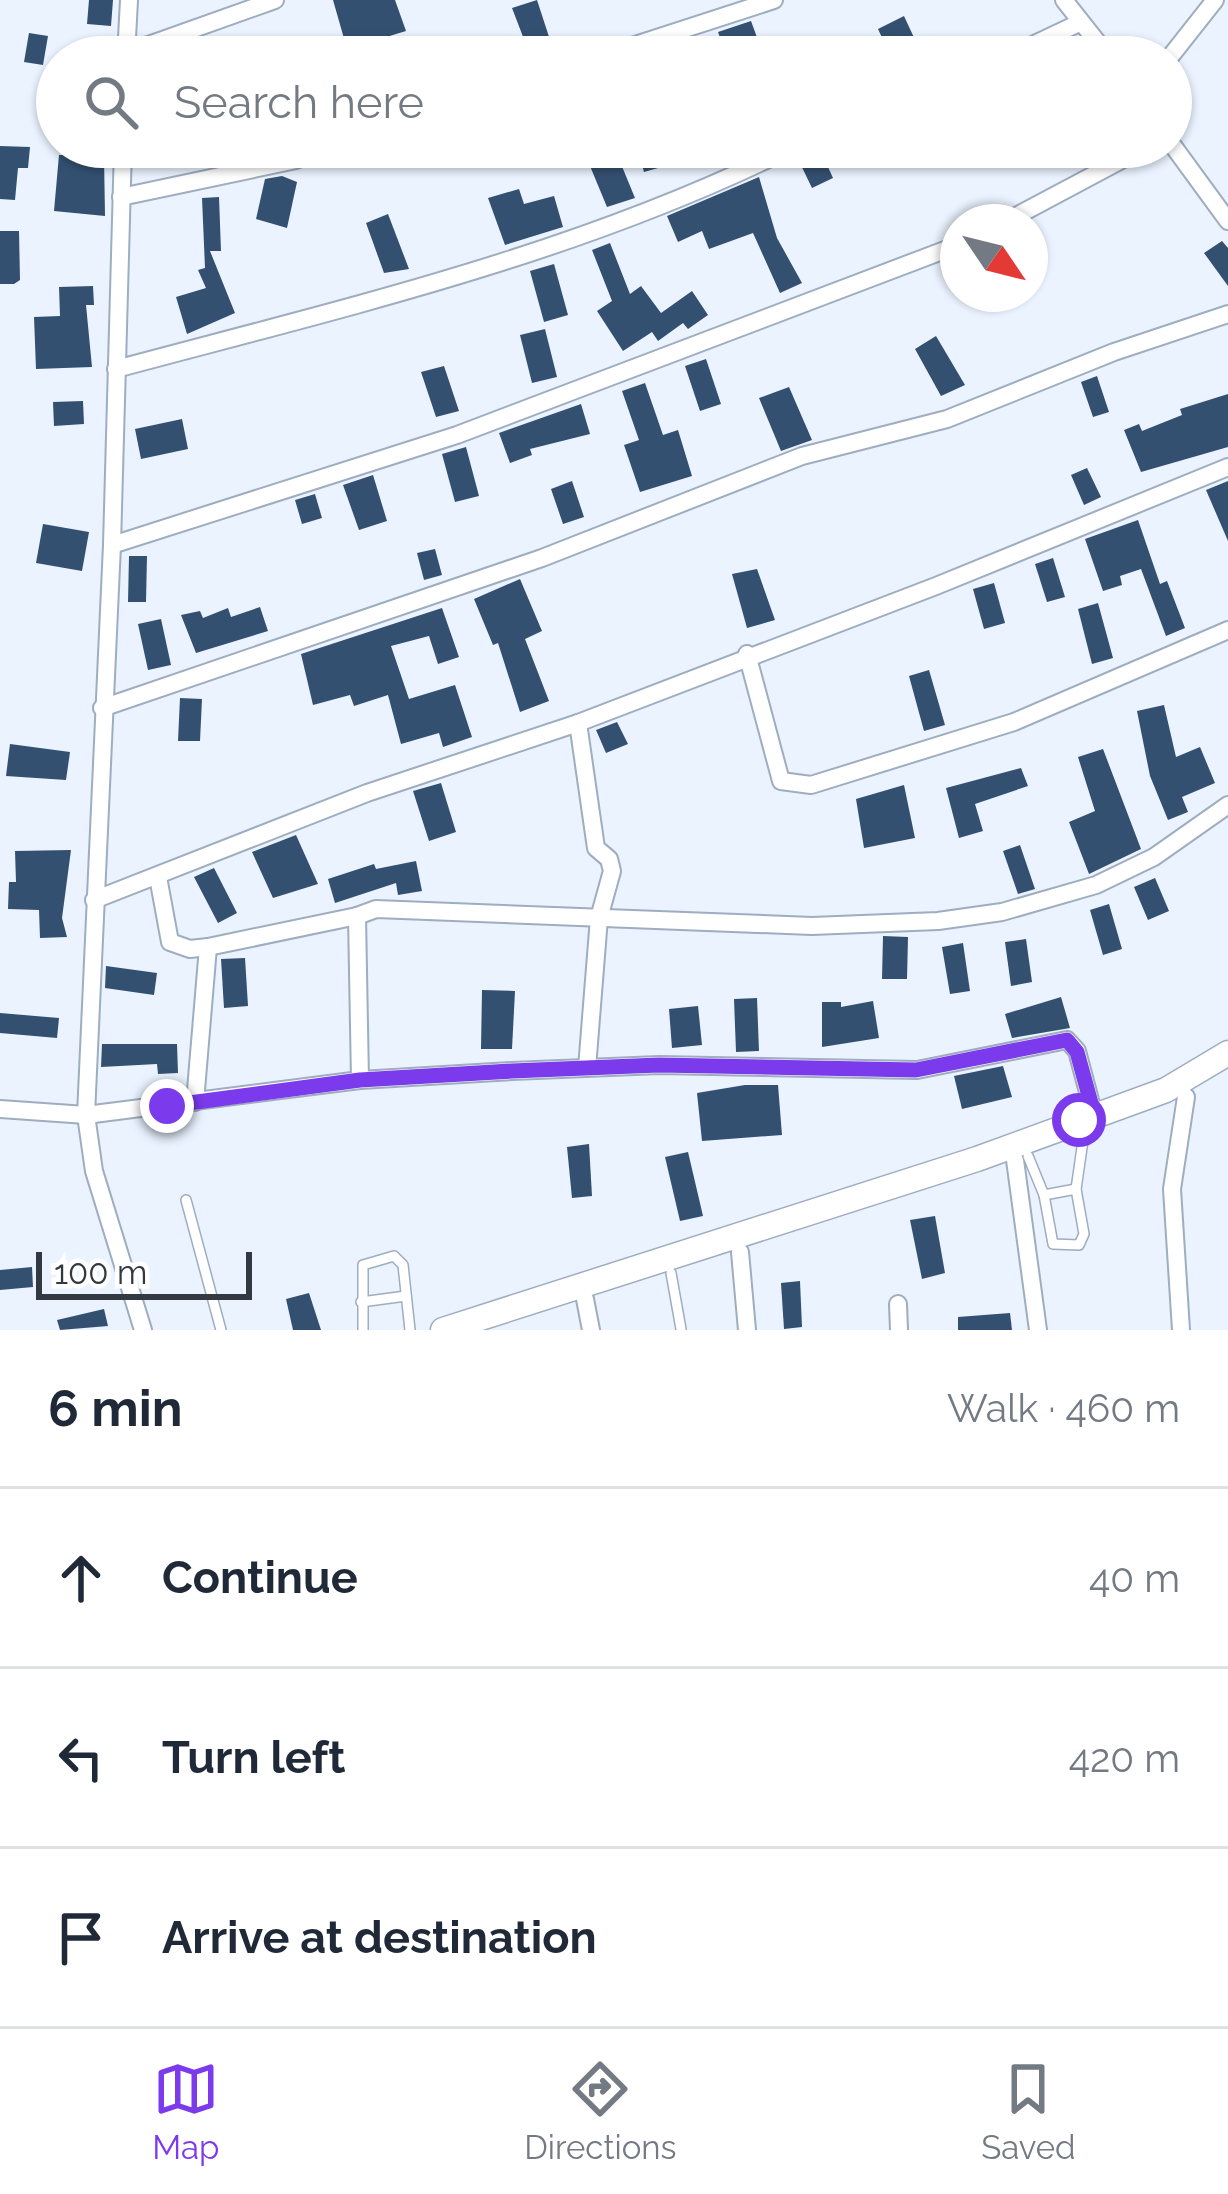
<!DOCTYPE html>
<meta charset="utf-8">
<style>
body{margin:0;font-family:Raleway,sans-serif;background:#f6f6f7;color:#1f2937}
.compass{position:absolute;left:940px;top:204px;width:108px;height:108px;border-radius:50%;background:#fff;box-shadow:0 3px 9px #0004;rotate:125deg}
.scale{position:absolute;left:36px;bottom:30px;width:216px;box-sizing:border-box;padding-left:12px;border:6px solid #333941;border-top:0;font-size:33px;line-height:42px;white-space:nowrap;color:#333941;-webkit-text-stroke:9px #fff;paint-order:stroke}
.stop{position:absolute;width:36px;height:36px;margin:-27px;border:9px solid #7c3aed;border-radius:50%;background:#fff}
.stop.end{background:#7c3aed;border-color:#fff;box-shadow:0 3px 12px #0008}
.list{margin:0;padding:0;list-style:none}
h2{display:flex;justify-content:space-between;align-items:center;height:156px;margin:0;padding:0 48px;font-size:51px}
h2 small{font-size:39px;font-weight:400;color:#747a83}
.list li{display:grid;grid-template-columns:78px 1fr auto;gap:36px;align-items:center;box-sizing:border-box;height:180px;padding:0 48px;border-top:3px solid #e0e1e3}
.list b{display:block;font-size:45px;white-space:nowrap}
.list em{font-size:39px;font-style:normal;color:#747a83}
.icon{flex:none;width:66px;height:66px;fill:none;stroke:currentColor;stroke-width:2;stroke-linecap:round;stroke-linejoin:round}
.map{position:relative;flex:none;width:1228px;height:1330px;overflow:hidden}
.search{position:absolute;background:#fff;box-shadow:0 3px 9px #0004;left:36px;right:36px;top:36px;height:132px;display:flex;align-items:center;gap:30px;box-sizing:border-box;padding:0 42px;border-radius:66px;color:#747a83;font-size:45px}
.sheet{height:696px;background:#fff}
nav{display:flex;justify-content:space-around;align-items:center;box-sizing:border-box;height:168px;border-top:3px solid #e0e1e3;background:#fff;font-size:33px;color:#747a83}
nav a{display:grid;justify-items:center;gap:6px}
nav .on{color:#7c3aed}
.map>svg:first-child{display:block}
</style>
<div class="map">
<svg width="1228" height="1330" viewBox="0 0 1228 1330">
<rect width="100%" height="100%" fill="#eaf3ff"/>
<!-- building -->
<g fill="#345071">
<path d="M89,0H113L111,26L87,24Z"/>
<path d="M333,0H395L406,31L347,49Z"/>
<path d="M537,0L552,46L530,55L512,8Z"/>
<path d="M904,16L923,57H891L878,29Z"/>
<path d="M751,21L762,51L727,57L718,32Z"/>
<path d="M29,33L48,36L43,65L24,62Z"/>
<path d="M0,146L30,147L28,168H18L15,200L0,199Z"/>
<path d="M614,147L635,198L607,207L585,154Z"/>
<path d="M637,147H667L672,164L644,172Z"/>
<path d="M819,147L833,178L812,188L798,159L805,149Z"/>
<path d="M59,155L104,156L105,216L54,211Z"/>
<path d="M282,176L297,182L287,228L256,219L265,179Z"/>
<path d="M759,177L777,238L802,283L780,293L753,233L709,249L702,231L678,242L667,216Z"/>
<path d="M519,189L524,204L554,196L563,227L505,245L488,198Z"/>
<path d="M219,197L221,251H210L235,313L187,334L176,297L206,288L198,270L205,268L202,198Z"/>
<path d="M388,214L409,269L384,273L366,223Z"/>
<path d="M0,231H19L20,280L14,284H0Z"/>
<path d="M1222,241L1228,248V286L1204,253Z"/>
<path d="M610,243L630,294L641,286L661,313L692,291L708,315L688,329L683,323L658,341L652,332L623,351L597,311L612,301L592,250Z"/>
<path d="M554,264L568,315L544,322L530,271Z"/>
<path d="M93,286L94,305H86L92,367L36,369L34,317L60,316L59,287Z"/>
<path d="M545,329L557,377L532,383L520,335Z"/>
<path d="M936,336L965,385L941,396L915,349Z"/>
<path d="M706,359L721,404L700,411L685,366Z"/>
<path d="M444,366L459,411L436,417L421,372Z"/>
<path d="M1097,376L1109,412L1093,417L1081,382Z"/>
<path d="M645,383L663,435L678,430L692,476L640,492L624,445L639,440L622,391Z"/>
<path d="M789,387L812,440L781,451L759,398Z"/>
<path d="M1228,394V447L1141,472L1124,430L1139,424L1142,431L1182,415L1180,409Z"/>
<path d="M83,401L84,424L54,426L53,402Z"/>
<path d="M581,404L590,434L530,449L532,455L510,463L499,433Z"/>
<path d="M182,419L188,449L141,459L135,429Z"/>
<path d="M466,447L479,496L455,502L442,454Z"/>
<path d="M1087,468L1101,497L1084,505L1071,475Z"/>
<path d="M373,475L387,521L359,530L343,485Z"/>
<path d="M572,481L584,517L563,524L551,489Z"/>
<path d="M1228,481V541L1206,490Z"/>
<path d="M315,494L322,518L302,524L295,500Z"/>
<path d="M1138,520L1160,584L1167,581L1185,628L1166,636L1141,569L1120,576L1122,585L1103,591L1085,539Z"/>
<path d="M43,524L89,532L82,571L36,563Z"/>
<path d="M435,549L442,575L424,580L417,553Z"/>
<path d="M129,556H147L146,602H128Z"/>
<path d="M1053,558L1065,597L1047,602L1035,564Z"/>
<path d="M757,569L775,620L747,628L732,574Z"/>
<path d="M520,579L542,631L525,639L549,701L520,712L498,643L493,645L474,599Z"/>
<path d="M994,583L1005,623L984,629L973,589Z"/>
<path d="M1098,603L1113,658L1092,664L1078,609Z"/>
<path d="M260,607L268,631L196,653L181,615L200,611L203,618L228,608L231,617Z"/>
<path d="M442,608L459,657L438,664L429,636L391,646L409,699L455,685L472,737L443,747L439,733L401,744L388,695L354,706L350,695L313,705L301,654Z"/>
<path d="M161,619L171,665L148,670L138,624Z"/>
<path d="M929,670L945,725L924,731L909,676Z"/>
<path d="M180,698L202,699L200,741H178Z"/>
<path d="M1164,705L1176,757L1200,747L1215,783L1182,797L1188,812L1168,820L1150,776L1137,711Z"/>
<path d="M617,722L628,744L606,753L596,730Z"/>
<path d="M10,744L70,752L66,780L6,776Z"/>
<path d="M1103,749L1141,849L1089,874L1069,822L1095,811L1078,757Z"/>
<path d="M1021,768L1028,786L975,804L983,831L959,838L946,788Z"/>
<path d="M441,783L456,832L429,841L413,791Z"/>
<path d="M904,785L915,838L864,848L856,799Z"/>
<path d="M296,835L318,884L273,898L252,852Z"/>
<path d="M1020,845L1035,889L1018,894L1003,851Z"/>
<path d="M71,850L62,918L67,937L40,938L39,910L8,909L9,882H16L15,851Z"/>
<path d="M416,861L422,891L398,895L396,883L335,903L328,879L374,864L376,869Z"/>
<path d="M214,868L237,913L218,923L194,877Z"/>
<path d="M1155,878L1169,911L1148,920L1134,887Z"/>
<path d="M1109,904L1122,949L1103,955L1090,910Z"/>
<path d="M883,936L908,937L907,979H882Z"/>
<path d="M1026,939L1032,982L1011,986L1005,942Z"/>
<path d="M963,943L970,991L950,994L942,947Z"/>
<path d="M245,958L248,1006L224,1008L221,959Z"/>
<path d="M106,966L157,973L154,995L105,988Z"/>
<path d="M482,990L515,991L512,1049H481Z"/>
<path d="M1061,997L1070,1028L1012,1038L1005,1014Z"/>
<path d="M757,998L759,1051L736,1052L734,999Z"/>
<path d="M873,1001L879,1038L822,1047V1002H841V1007Z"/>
<path d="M698,1006L702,1045L672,1048L669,1009Z"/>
<path d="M0,1013L59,1018L57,1038L0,1033Z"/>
<path d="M102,1044H177L178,1073L158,1074L157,1064L101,1067Z"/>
<path d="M1003,1066L1012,1097L962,1109L954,1076Z"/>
<path d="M745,1085H778L782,1135L702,1141L697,1093Z"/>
<path d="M589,1144L592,1196L572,1198L567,1147Z"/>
<path d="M688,1152L703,1216L680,1221L665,1157Z"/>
<path d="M935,1216L945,1273L922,1279L910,1220Z"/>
<path d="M32,1267L33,1287L0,1290V1270Z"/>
<path d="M800,1281L802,1327L784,1329L781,1283Z"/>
<path d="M309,1293L321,1330H293L286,1299Z"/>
<path d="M104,1309L108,1326L60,1330L57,1320Z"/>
<path d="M1010,1313L1012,1330H958V1317Z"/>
</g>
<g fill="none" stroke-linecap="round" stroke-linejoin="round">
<defs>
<g id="lane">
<path d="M1028,1156L1044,1195L1053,1244L1079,1245L1084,1234L1076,1189L1084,1134"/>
<path d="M1044,1195L1076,1189"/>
<path d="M186,1200L221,1330"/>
<path d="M671,1273L681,1329"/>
<path d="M361,1302L406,1296"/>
<path d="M363,1330V1265L394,1256L403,1265L410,1330"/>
</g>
<g id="street">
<path d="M1064,0L1109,57"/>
<path d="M126,53L275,0"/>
<path d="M126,57L129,0"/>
<path d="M598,57L774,0"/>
<path d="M1007,57L1079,23"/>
<path d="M1170,57L1215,0"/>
<path d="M1171,143L1228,221"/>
<path d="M123,147L112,545L86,1115L94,1171L143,1330"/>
<path d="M121,197L296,160L329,147"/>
<path d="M1005,222L1146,147"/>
<path d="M116,369C347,307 578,254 793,147"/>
<path d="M112,545L457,435L958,245"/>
<path d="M747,654L781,781L811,785L1014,722L1228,630"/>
<path d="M102,708L542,558L802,456L947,419L1114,352L1228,314"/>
<path d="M578,723L596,848L609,859L612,871L599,918L587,1068"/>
<path d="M158,877L170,942L190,949L208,947"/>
<path d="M94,900L367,793L578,723L936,586L1228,467"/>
<path d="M360,1080L357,916L376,909L812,926L938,921L1002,912L1096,885L1154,857L1228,805"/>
<path d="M195,1102L208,947L357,916"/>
<path d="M0,1109L86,1115L360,1080L512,1071L659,1065L917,1070L1067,1040L1077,1051L1094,1115"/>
<path d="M1015,1160L1038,1330"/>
<path d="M740,1252L747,1330"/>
<path d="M585,1299L591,1330"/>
<path d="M898,1304L899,1330"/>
<path d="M1181,1330L1172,1189L1186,1097"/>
</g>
<path id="secondary" d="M443,1330L977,1159L1166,1090L1228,1053"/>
</defs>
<!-- lane casing -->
<use href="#lane" stroke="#9eadbf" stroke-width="12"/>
<!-- street casing -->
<use href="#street" stroke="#9eadbf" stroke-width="20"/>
<!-- secondary casing -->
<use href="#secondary" stroke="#9eadbf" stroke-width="27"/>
<!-- lane -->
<use href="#lane" stroke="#fff" stroke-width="9"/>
<!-- street -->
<use href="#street" stroke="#fff" stroke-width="16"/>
<!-- secondary -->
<use href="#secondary" stroke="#fff" stroke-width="24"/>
</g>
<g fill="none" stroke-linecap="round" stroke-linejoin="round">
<!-- route -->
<path stroke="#7c3aed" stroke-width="15" d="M167,1106L360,1080L512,1071L659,1065L916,1070L1067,1040L1077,1052L1094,1114L1079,1120"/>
</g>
</svg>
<svg class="compass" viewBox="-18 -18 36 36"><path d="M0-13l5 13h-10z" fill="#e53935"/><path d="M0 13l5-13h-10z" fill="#747a83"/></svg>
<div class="scale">100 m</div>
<div class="stop" style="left:1079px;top:1120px"></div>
<div class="stop end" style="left:167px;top:1106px"></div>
<div class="search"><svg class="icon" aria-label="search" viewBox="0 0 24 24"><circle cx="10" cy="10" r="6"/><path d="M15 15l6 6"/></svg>Search here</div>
</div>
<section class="sheet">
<h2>6 min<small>Walk · 460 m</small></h2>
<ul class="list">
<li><svg class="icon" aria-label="ahead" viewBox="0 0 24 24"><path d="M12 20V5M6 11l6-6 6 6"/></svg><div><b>Continue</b></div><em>40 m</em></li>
<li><svg class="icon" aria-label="left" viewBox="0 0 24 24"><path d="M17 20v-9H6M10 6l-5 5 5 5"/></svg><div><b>Turn left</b></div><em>420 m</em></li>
<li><svg class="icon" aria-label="arrive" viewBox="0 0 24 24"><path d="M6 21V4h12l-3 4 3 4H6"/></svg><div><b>Arrive at destination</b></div></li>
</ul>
</section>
<nav>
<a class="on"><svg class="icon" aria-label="map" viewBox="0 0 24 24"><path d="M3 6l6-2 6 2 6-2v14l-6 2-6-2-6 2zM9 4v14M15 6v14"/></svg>Map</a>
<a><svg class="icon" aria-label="directions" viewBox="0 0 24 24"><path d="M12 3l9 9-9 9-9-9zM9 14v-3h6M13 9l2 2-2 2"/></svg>Directions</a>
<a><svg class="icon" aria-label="saved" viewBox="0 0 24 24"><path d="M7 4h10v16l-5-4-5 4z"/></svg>Saved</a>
</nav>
